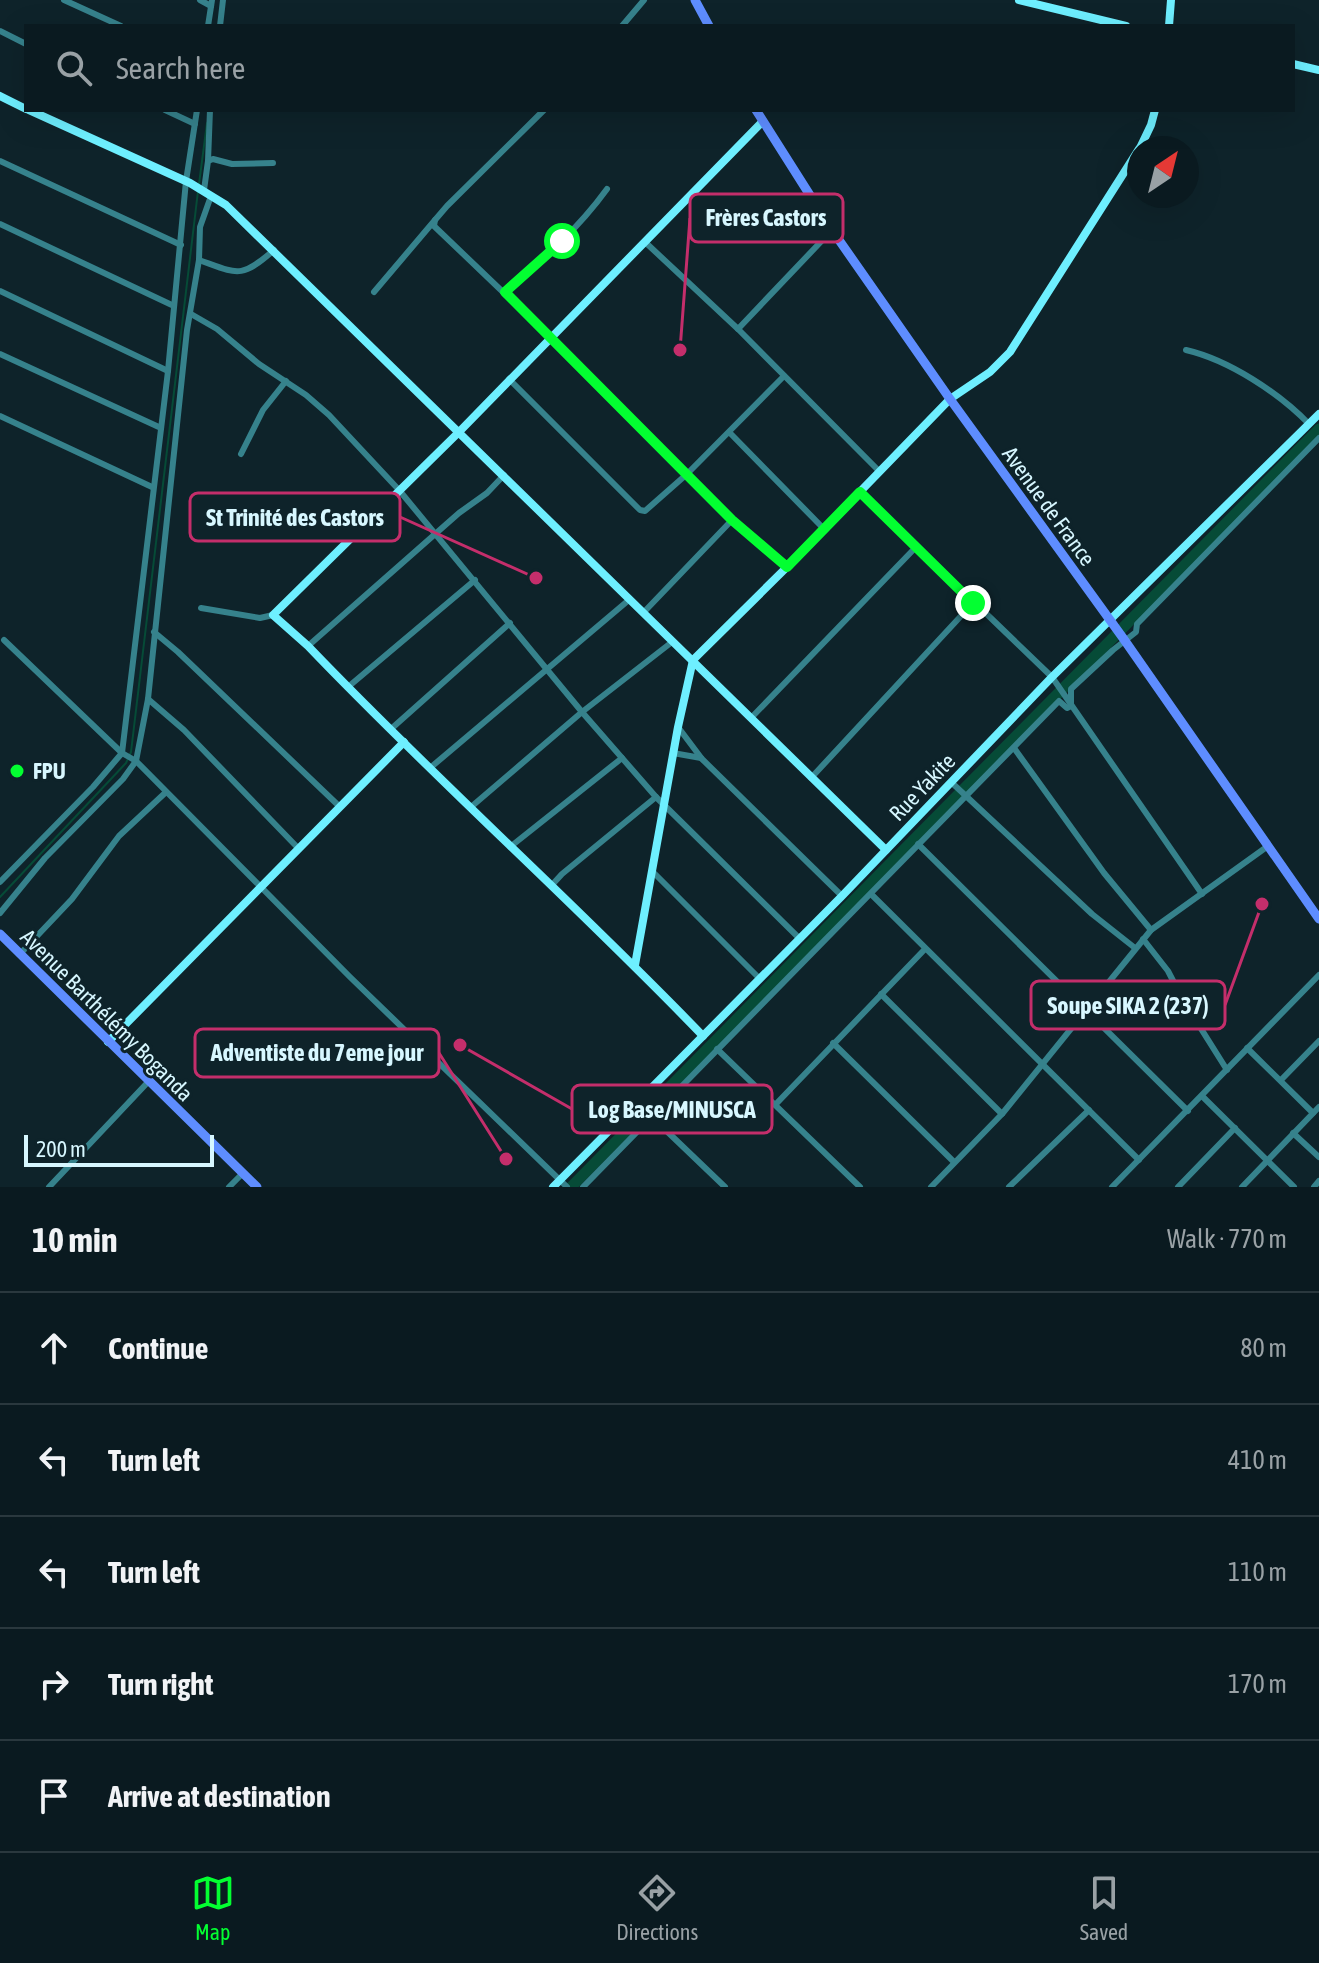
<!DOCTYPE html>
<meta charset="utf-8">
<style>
body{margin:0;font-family:"Asap Condensed",sans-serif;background:#18272d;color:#f1f3f6}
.compass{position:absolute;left:1127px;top:136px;width:72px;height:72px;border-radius:50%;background:#0a1a20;box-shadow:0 8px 32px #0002;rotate:35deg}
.scale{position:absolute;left:24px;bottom:20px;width:190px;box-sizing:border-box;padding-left:8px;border:4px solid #d7f7ff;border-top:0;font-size:22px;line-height:28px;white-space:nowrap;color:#d7f7ff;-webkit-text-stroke:6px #0e232a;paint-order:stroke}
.stop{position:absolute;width:24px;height:24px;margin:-18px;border:6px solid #03ff31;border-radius:50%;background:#fff}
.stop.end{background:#03ff31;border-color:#fff;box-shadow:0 2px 8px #0008}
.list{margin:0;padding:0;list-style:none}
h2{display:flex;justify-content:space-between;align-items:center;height:104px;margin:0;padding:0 32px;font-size:34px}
h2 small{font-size:26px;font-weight:400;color:#99a1a5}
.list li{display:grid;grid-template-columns:52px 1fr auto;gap:24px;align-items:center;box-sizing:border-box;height:112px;padding:0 32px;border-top:2px solid #2a383e}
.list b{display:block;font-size:30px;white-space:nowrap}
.list em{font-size:26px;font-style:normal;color:#99a1a5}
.icon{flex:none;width:44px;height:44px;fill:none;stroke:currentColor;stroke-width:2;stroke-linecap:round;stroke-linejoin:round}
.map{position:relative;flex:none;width:1319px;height:1187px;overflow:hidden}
.search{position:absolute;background:#0a1a20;box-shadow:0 8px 32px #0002;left:24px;right:24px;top:24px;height:88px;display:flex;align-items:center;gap:20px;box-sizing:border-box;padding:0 28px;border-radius:0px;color:#99a1a5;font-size:30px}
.sheet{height:664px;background:#0a1a20}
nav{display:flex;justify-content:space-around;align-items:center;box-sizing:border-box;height:112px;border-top:2px solid #2a383e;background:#0a1a20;font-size:22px;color:#99a1a5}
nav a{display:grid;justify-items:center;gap:4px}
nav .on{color:#03ff31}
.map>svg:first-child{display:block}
</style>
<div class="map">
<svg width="1319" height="1187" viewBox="0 0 1319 1187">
<rect width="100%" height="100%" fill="#0e232a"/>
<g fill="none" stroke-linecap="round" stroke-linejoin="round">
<!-- stream -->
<g stroke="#064b37" stroke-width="2">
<path d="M199,184L207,123"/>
<path d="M0,897L126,763L131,752L198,191"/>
</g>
<!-- river -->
<path stroke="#064b37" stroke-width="11" d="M571,1187L1319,429"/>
<!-- street -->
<g stroke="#36828c" stroke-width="6">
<path d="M64,0L121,26"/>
<path d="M200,0L211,6"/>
<path d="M208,26L212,0"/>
<path d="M220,26L223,0"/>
<path d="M622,26L644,0"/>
<path d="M0,31L26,44"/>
<path d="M165,110L195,124"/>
<path d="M544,110L447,206L435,220L434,226L550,337L732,520L787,567"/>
<path d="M0,161L181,245"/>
<path d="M208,161L210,110"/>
<path d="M204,190L208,161L213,159L232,164L273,163"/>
<path d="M0,224L174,306"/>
<path d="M645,242L738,329L879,471"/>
<path d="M199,260C238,274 241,279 274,250"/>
<path d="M0,291L168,371"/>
<path d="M374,292L435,220"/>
<path d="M505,292C542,261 578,229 607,189"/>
<path d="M191,314L217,329L259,364L306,395L329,415L399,490L582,712L656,797L800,939"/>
<path d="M738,329L832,230"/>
<path d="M1186,350C1229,360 1279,393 1309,424"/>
<path d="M0,354L161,428"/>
<path d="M509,379L640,510L645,511L687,474L784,376"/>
<path d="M0,416L152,487"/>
<path d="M730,433L824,529"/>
<path d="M241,454L263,410L286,381"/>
<path d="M860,492L1052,677L1202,894"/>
<path d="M201,608L260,618L273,615"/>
<path d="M644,612L732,520"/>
<path d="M154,632L178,652L339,806"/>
<path d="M4,640L122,753L136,761L350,977L567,1187"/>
<path d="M308,646L459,513L487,493L504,475"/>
<path d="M348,687L475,580"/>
<path d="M148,699L184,730L298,848"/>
<path d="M751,718L916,547"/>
<path d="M678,727L702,759L842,896"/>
<path d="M391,729L510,623"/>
<path d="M1014,748L1104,873L1151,930"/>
<path d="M673,753L701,758"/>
<path d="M430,768L630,599"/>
<path d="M811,778L973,603"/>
<path d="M951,782L1092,914L1135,948"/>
<path d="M471,807L582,712L672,642"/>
<path d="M918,844L1188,1111"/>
<path d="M510,847L622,758"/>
<path d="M653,872L759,978"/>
<path d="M0,882L93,787L122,753L168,371L186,181L197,110"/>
<path d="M551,886L562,874L656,797"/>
<path d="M871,894L1139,1160"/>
<path d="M0,913L45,858L123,779L136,761L148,699L187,330L199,260L200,227L211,196"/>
<path d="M1143,939L1168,971L1183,1000L1227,1070"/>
<path d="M20,954L72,899L119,836L165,793"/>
<path d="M881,994L1002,1114"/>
<path d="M833,1043L954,1162"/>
<path d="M1247,1048L1313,1113"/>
<path d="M717,1049L860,1187"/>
<path d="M1281,1080L1319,1041"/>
<path d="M1202,1096L1294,1187"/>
<path d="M776,1104L925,949"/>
<path d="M652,1117L725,1187"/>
<path d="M1293,1133L1319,1157"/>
<path d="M49,1187L148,1082"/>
<path d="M229,1187L243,1173"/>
<path d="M583,1187L1059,701L1067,708L1071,706V689L1113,650L1136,632L1137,624L1319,438"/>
<path d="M931,1187L1002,1114L1151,930L1268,846"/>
<path d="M1009,1187L1089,1110"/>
<path d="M1112,1187L1319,975"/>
<path d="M1178,1187L1235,1128"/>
<path d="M1242,1187L1319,1107"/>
<path d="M1314,1187L1319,1181"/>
</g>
<!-- secondary -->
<g stroke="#6eefff" stroke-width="8">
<path d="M1019,0L1126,26"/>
<path d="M1169,26L1171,0"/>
<path d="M1293,64L1319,70"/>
<path d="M0,96L26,109"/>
<path d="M29,110L190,183L226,205L886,850"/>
<path d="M1140,148L1151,125L1155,110"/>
<path d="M635,965L678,727L693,660L787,567L950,399L990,372L1010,352L1139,149"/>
<path d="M703,1036C575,903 436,780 308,646L273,615L460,431L763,121"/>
<path d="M108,1042L404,742"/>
<path d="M553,1187L842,896L1052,677L1319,414"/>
</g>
<!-- primary -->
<g stroke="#5e8dff" stroke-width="9">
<path d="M695,0L709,26"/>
<path d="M756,110L832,230L950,399L1123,638L1319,919"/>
<path d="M0,934L257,1187"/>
</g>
</g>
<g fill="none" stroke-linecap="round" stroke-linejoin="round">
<!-- route -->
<path stroke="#03ff31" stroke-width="10" d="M562,241L505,292L732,520L787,567L860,492L973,603"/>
</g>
<!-- markers -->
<circle fill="#03ff31" stroke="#0e232a" stroke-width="3" cx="17" cy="771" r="8"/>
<g text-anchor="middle" stroke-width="6" stroke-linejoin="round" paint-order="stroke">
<!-- street labels -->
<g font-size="22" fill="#d7f7ff" stroke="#0e232a">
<text transform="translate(1049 506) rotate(54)" y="8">Avenue de France</text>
<text transform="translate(922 787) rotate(-46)" y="8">Rue Yakite</text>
<text transform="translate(107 1015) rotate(45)" y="8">Avenue Barthélémy Boganda</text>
</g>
<!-- poi labels -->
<g font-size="22" font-weight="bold" fill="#d7f7ff" stroke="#0e232a" text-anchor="start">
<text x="33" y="779">FPU</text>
</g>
</g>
<!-- callouts -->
<path fill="none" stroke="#c42e6b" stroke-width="3" d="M680 350L690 218M536 578L400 517M1262 904L1225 1005M506 1159L439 1053M460 1045L572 1109"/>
<g fill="#c42e6b" stroke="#0e232a" stroke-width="3">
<circle cx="680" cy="350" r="8"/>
<circle cx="536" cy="578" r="8"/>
<circle cx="1262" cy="904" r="8"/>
<circle cx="506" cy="1159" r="8"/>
<circle cx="460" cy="1045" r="8"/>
</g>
<g fill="#0e232a" stroke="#c42e6b" stroke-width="3">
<rect x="690" y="194" width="153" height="48" rx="8"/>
<rect x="190" y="493" width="210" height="48" rx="8"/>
<rect x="1031" y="981" width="194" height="48" rx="8"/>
<rect x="195" y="1029" width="244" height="48" rx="8"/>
<rect x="572" y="1085" width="200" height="48" rx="8"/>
</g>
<g font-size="24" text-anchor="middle" font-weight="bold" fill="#d7f7ff">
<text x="766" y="226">Frères Castors</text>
<text x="295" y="526">St Trinité des Castors</text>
<text x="1128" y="1014">Soupe SIKA 2 (237)</text>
<text x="317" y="1061">Adventiste du 7eme jour</text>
<text x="672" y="1118">Log Base/MINUSCA</text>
</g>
</svg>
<svg class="compass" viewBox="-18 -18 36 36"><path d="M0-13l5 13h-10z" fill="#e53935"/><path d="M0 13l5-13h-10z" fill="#99a1a5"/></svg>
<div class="scale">200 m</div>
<div class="stop" style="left:562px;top:241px"></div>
<div class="stop end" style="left:973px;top:603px"></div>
<div class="search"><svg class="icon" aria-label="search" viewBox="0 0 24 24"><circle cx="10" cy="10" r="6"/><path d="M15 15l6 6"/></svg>Search here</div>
</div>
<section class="sheet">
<h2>10 min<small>Walk · 770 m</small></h2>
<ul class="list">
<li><svg class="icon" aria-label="ahead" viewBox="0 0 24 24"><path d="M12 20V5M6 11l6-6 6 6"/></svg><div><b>Continue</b></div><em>80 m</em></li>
<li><svg class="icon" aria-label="left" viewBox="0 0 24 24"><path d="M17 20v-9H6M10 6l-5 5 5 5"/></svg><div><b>Turn left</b></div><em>410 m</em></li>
<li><svg class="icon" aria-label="left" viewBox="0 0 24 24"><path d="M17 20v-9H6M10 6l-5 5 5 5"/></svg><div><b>Turn left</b></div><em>110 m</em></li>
<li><svg class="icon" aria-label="right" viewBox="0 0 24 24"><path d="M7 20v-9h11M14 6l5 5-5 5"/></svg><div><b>Turn right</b></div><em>170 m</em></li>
<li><svg class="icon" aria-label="arrive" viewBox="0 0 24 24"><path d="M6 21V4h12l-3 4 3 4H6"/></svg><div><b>Arrive at destination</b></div></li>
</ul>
</section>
<nav>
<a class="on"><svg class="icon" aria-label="map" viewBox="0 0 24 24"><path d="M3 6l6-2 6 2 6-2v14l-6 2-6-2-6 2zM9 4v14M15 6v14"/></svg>Map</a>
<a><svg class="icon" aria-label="directions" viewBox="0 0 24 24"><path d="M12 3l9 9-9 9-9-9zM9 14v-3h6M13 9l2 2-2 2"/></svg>Directions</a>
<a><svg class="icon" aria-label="saved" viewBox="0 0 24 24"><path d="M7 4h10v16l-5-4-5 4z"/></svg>Saved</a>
</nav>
